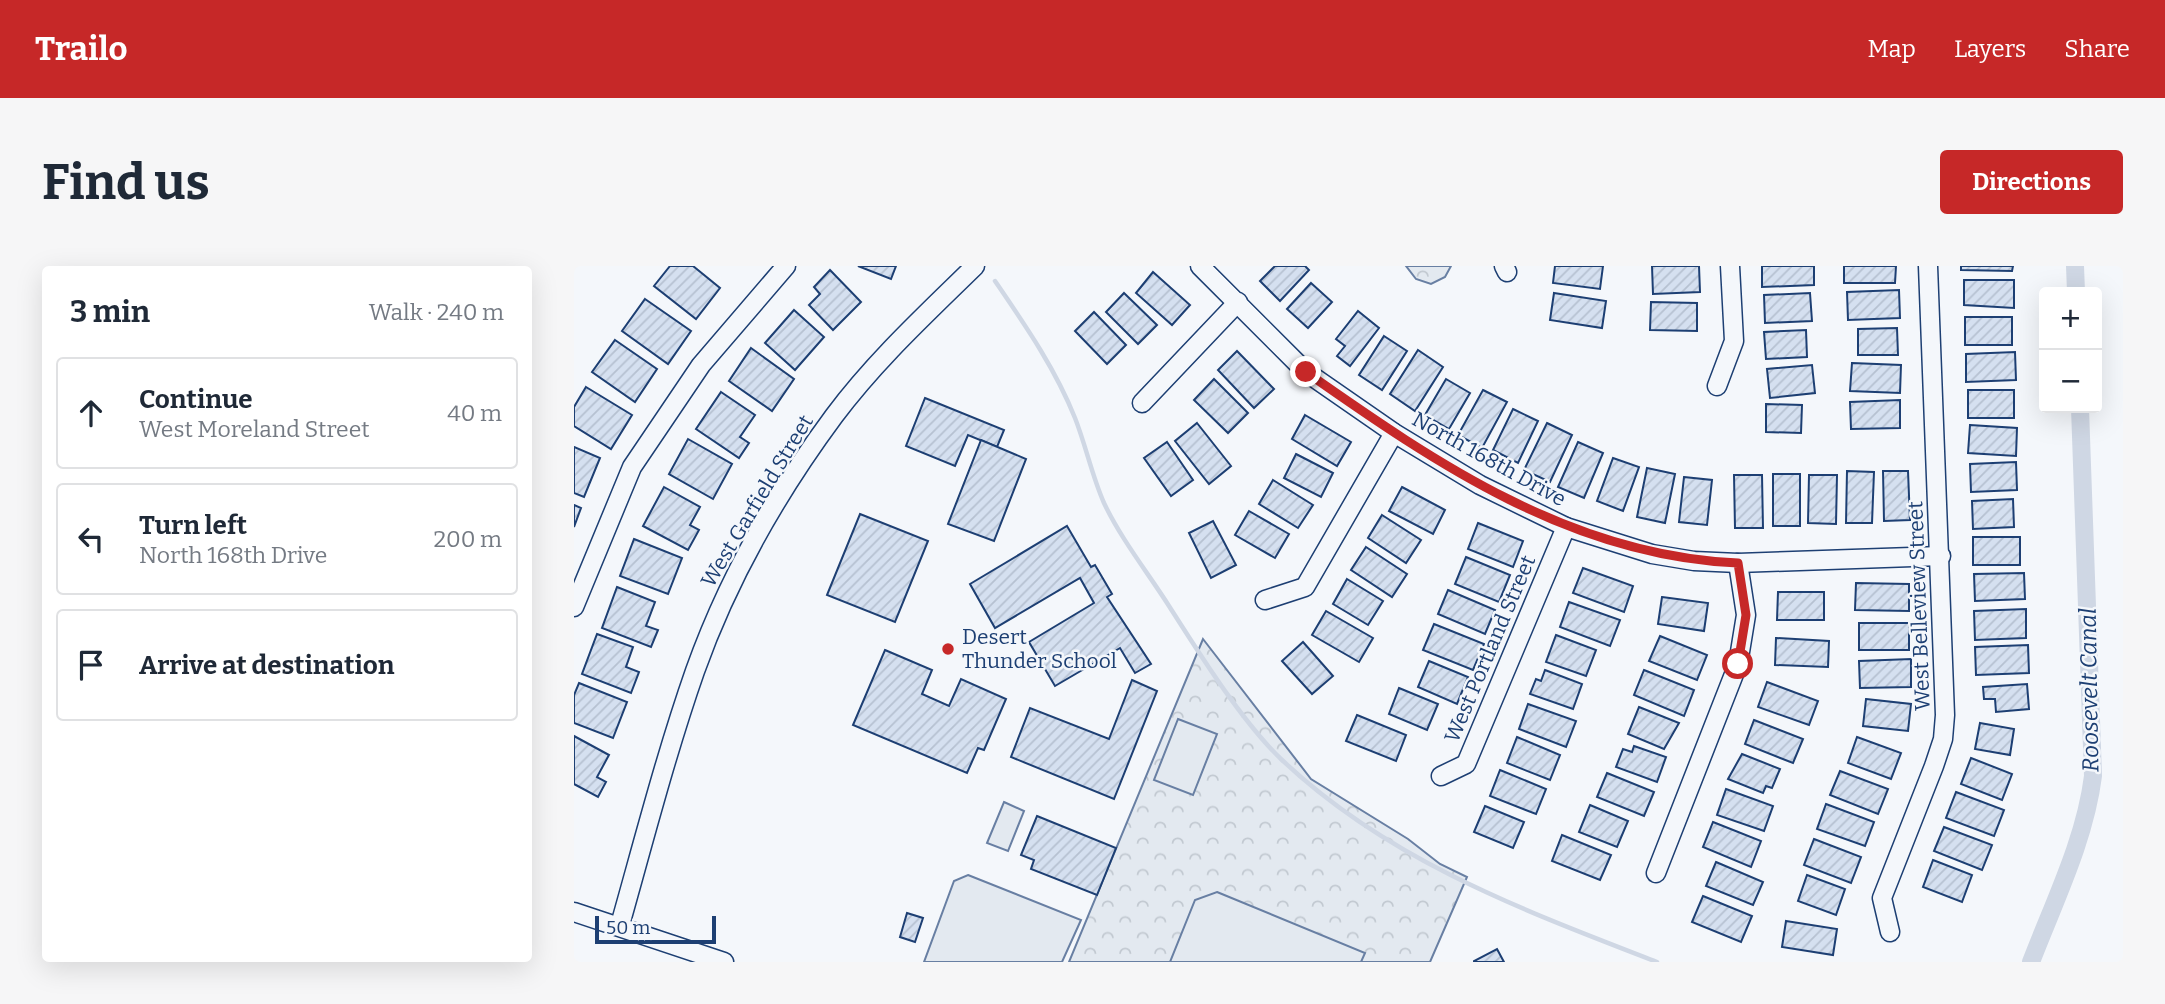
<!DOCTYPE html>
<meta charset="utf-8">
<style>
body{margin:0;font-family:Bitter,serif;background:#f6f6f7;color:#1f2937}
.controls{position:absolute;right:21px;top:21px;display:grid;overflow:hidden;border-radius:7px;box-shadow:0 7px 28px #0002}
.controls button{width:63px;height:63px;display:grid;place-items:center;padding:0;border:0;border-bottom:2px solid #e0e1e3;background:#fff;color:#1f2937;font:35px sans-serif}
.scale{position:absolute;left:21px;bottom:18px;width:121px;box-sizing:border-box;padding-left:7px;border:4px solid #1d3f73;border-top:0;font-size:19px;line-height:24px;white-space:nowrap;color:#1d3f73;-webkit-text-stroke:5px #f4f7fb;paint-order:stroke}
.stop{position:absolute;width:21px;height:21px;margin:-16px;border:5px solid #c62828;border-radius:50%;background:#fff}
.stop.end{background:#c62828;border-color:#fff;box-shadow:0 2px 7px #0008}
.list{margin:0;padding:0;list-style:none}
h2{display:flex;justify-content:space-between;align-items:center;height:91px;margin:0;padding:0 28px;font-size:30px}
h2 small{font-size:23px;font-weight:400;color:#747a83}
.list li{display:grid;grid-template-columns:46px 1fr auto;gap:21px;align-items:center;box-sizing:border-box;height:112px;margin:0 14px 14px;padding:0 14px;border:2px solid #e0e1e3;border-radius:7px}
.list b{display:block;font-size:26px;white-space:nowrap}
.list p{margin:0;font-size:23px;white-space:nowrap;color:#747a83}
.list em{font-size:23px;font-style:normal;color:#747a83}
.icon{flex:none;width:38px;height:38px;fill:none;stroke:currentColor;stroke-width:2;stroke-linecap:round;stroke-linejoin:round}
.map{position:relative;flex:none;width:1549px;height:696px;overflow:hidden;border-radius:7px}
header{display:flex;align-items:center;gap:42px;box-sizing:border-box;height:98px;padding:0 35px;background:#c62828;color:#fff}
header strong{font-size:33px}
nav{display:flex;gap:38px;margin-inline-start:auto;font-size:24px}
.intro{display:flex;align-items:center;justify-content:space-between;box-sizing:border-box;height:168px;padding:0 42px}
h1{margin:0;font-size:49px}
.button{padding:18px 32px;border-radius:7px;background:#c62828;color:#fff;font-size:24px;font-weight:700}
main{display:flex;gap:42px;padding:0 42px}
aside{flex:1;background:#fff;border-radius:7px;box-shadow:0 7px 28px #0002}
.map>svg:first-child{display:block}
</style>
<header>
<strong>Trailo</strong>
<nav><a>Map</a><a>Layers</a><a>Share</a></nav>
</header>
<div class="intro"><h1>Find us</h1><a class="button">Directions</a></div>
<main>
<aside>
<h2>3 min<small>Walk · 240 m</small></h2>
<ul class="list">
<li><svg class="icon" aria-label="ahead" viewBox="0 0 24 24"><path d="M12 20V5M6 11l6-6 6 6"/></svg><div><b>Continue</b><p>West Moreland Street</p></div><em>40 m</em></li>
<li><svg class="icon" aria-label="left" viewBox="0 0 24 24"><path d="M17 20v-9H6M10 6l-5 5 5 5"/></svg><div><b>Turn left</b><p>North 168th Drive</p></div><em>200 m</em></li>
<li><svg class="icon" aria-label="arrive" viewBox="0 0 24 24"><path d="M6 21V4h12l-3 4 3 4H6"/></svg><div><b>Arrive at destination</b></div></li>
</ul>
</aside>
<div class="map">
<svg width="1549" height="696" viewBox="0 0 1549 696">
<defs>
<pattern id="park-crowns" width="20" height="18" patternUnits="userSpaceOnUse" patternTransform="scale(1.75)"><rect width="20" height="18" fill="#e3e9f0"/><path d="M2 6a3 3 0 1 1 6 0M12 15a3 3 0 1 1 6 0" fill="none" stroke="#c2c9d1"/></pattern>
<pattern id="building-hatch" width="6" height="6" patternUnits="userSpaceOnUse" patternTransform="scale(1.75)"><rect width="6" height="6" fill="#d5e0f0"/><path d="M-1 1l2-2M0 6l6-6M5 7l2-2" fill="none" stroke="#b6c1d1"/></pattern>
</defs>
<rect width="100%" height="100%" fill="#f4f7fb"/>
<!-- park -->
<g fill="url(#park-crowns)" stroke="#687fa3" stroke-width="2">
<path d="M832,0H877L871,11L857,18L842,13Z"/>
<path d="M629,373L737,513L834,573L866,598L893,611L856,696H495Z"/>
</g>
<!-- garden -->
<g fill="#e3e9f0" stroke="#687fa3" stroke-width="2">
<path d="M604,453L643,468L619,529L580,514Z"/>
<path d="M430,536L450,545L434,585L413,577Z"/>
<path d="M394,609L507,654L488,696H350L380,615Z"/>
<path d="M643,626L791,687L787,696H596L621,634Z"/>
</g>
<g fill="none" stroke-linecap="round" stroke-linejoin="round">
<!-- stream -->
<path stroke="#cfd7e4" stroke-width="4.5" d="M421,15C451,59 481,102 501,152C512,180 518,210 530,237C547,273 574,307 595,340C625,387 668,456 708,494C815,595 949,644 1083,696"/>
<!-- canal -->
<g stroke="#cfd7e4" stroke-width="18">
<path d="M1501,0L1502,26"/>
<path d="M1457,696C1480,636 1511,574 1519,510L1506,142"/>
</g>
</g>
<!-- building -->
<g fill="url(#building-hatch)" stroke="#1d3f73" stroke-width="2">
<path d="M96,0H119L146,22L122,53L80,20Z"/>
<path d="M284,0H322L317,13Z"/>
<path d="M701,0H731L735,4L706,35L686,15Z"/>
<path d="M981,0H1029L1026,23L979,17Z"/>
<path d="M1078,0H1125L1126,26L1079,28Z"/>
<path d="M1188,0H1240V19L1188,21Z"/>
<path d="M1270,0H1322L1321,17H1270Z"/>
<path d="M1387,0H1439L1438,5L1387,4Z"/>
<path d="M256,4L287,36L259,64L235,39L246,28L240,21Z"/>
<path d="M579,6L616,39L598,59L562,27Z"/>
<path d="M1390,14H1440V42L1390,39Z"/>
<path d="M737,17L758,36L734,62L713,43Z"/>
<path d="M1325,24L1326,52L1274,54L1273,26Z"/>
<path d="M550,27L583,59L564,78L532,46Z"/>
<path d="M980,27L1032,35L1028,62L976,54Z"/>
<path d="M1236,27L1238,55L1191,57L1190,29Z"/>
<path d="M71,33L117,65L94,98L48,65Z"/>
<path d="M1077,36L1123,37V65L1076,64Z"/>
<path d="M220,44L250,71L221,104L191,77Z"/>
<path d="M784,45L805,62L776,100L763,90L771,80L762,73Z"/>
<path d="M520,46L552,79L533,98L501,65Z"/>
<rect x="1391" y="51" width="47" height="28"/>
<path d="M1323,62L1324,89H1284V63Z"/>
<path d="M1232,64L1233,91L1192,93L1190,66Z"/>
<path d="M810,70L833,85L808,124L785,109Z"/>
<path d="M41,74L83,103L61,136L18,106Z"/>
<path d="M177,82L220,113L198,145L155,115Z"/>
<path d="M844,84L869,101L841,145L816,128Z"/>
<path d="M663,85L700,123L680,142L644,104Z"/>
<path d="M1441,86L1442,114L1392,116V88Z"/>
<path d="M1278,97L1327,99L1326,127L1276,125Z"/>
<path d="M1238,99L1241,127L1196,132L1193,103Z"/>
<path d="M640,113L674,147L654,167L620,134Z"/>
<path d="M872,113L896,127L875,163L851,149Z"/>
<path d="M12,121L58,149L37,183L0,160V141Z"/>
<path d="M909,124L933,136L908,182L884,169Z"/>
<rect x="1394" y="124" width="46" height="28"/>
<path d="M147,126L181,149L166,171L175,177L165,192L122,163Z"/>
<path d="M351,132L430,164L423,181L394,169L381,200L332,180Z"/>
<path d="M1326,134V162L1277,163L1276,136Z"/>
<path d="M1192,138L1228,139L1227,167L1192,166Z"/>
<path d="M939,143L964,155L944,197L919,184Z"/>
<path d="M731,149L777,176L763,200L718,173Z"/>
<path d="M623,157L657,200L635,218L601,175Z"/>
<path d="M973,157L998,169L976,216L950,204Z"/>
<path d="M1396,159L1443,162L1442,190L1394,187Z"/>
<path d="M114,173L158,198L139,233L95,208Z"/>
<path d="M407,174L452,193L420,275L374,258Z"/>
<path d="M593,176L619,214L597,230L570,192Z"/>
<path d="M1004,176L1029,187L1010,232L984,221Z"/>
<path d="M0,181L26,192L10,231L0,227Z"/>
<path d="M722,188L759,207L747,231L710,212Z"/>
<path d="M1039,192L1065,201L1049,245L1023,235Z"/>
<path d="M1442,196L1443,224L1397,226L1396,198Z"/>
<path d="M1073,202L1101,208L1091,257L1063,251Z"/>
<path d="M1273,205L1300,206L1298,257H1272Z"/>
<path d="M1309,205H1334L1336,254L1310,255Z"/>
<rect x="1199" y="208" width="27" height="52"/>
<path d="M1160,209H1188L1189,262H1161Z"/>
<path d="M1235,209H1263L1262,258L1234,257Z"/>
<path d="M1110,211L1138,214L1133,259L1105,256Z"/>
<path d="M699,214L739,239L724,262L685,238Z"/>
<path d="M90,221L126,241L116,259L125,264L114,284L69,260Z"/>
<path d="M828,221L871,244L859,268L815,245Z"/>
<path d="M1439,233L1440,261L1399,263L1398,235Z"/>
<path d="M0,239L7,242L0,261Z"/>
<path d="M675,245L715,268L701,292L661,269Z"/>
<path d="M286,248L354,275L321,356L253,329Z"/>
<path d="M808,249L847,274L832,297L794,272Z"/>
<path d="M639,255L662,299L637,312L615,267Z"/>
<path d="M904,257L949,275L939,301L894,283Z"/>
<path d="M493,260L517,301L521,299L538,328L533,331L577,398L561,407L546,382L481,420L455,376L520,337L506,312L421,362L396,318Z"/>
<rect x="1399" y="271" width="47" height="28"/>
<path d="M60,273L108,292L94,328L46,310Z"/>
<path d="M792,281L833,308L818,331L777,304Z"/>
<path d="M892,291L936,309L925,336L881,318Z"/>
<path d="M1009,302L1059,320L1050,346L999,327Z"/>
<path d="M1450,307L1451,333L1401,335L1400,308Z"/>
<path d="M773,313L809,335L794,359L759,338Z"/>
<path d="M1282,317L1335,318V345L1281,344Z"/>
<path d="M43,321L81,336L72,360L84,364L77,381L28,362Z"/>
<path d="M874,324L921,344L911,368L864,348Z"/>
<path d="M1204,326H1250V354H1203Z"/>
<path d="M1088,331L1134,337L1130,365L1084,358Z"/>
<path d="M995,336L1046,354L1036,380L986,361Z"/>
<path d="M1452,343V372L1401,374L1400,345Z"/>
<path d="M752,345L799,372L785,396L738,369Z"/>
<rect x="1285" y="357" width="50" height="27"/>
<path d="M860,358L910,378L899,404L849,384Z"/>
<path d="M23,368L59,381L52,401L65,406L57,427L8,408Z"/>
<path d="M982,369L1022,384L1012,410L972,396Z"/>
<path d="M1086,370L1133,389L1123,414L1075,395Z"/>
<path d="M1202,372L1255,375L1254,401L1201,399Z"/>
<path d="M729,376L759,410L738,428L708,395Z"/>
<path d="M1454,379L1455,407L1402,409L1401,381Z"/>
<path d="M311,384L358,404L348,428L375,440L387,413L432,433L410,484L404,482L393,507L279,459Z"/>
<path d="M1337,393V421L1286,422L1285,395Z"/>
<path d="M855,395L894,411L883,438L844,421Z"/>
<path d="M971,404L1008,418L999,443L956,428L962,413L967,415Z"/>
<path d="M1070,404L1120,424L1110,450L1060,429Z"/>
<path d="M558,414L583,425L540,533L437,491L456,442L535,473Z"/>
<path d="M1193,416L1244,435L1235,459L1184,441Z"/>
<path d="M5,417L53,436L39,472L0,457V429Z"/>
<path d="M1453,418L1455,443L1422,446L1421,433H1410L1409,421Z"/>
<path d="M825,422L864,438L853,464L815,448Z"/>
<path d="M1292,433L1337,438L1334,465L1289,460Z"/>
<path d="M954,438L1002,455L992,481L945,463Z"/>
<path d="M1065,441L1105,457L1090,483L1054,468Z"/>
<path d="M783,449L832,469L822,495L772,475Z"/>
<path d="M1180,454L1229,473L1219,497L1171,478Z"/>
<path d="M1406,457L1440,463L1436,489L1401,483Z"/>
<path d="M0,470L35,489L23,511L32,516L24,531L0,518Z"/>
<path d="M943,471L986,489L976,514L933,497Z"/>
<path d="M1283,471L1327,487L1317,513L1274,497Z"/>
<path d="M1060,480L1092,491L1083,516L1042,501L1049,483L1058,486Z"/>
<path d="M1168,488L1206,503L1198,522L1192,520L1189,527L1154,513Z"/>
<path d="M1397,492L1438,508L1428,534L1387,518Z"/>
<path d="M926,504L972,523L962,548L916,530Z"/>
<path d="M1266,505L1314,523L1304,548L1256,529Z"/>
<path d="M1033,507L1080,526L1070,550L1023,531Z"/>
<path d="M1152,523L1199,540L1190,565L1143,549Z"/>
<path d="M1382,526L1430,544L1420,570L1372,552Z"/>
<path d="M1252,538L1300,556L1291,580L1243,563Z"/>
<path d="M1016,539L1054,555L1043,581L1005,566Z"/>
<path d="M911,540L950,556L939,582L900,566Z"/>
<path d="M463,550L542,582L523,629L457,603L460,594L447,589Z"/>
<path d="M1139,556L1187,575L1177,601L1129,581Z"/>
<path d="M1370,561L1418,579L1408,604L1360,585Z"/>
<path d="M988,569L1037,589L1026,614L978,595Z"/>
<path d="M1240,573L1287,591L1277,617L1230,599Z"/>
<path d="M1359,594L1398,609L1388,636L1349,621Z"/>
<path d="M1142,596L1189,616L1179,639L1132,620Z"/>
<path d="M1233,609L1271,623L1262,649L1224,635Z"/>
<path d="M1129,630L1178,650L1167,676L1118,656Z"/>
<path d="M333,647L349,652L341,676L326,671Z"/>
<path d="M1212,655L1263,663L1259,689L1208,681Z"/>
<path d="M923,683L930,696H900V695Z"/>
</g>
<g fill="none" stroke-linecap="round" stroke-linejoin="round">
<defs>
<g id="minor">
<path d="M626,0L732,106L820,167L906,219L992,261L1078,288L1120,295L1164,297L1367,290"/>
<path d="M930,0L933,6"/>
<path d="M1143,120L1160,75L1156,0"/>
<path d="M568,137L664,36"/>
<path d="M691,334L731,321L820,167"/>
<path d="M0,341L58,201L127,99L212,0"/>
<path d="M867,510L892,498L992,261"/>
<path d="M1082,607L1164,398L1172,349L1164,297"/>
<path d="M0,646L150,696"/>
<path d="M46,659C70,574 92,488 121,405C153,315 203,227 260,150C301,95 352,48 401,0"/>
<path d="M1316,666L1308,632L1360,500L1369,473L1371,449L1354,0"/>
</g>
</defs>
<!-- minor casing -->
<use href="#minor" stroke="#1d3f73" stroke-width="21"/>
<!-- minor -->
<use href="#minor" stroke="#f4f7fb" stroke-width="18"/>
</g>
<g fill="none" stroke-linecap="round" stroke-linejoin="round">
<!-- route -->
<path stroke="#c62828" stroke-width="9" d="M732,106C863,198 998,290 1164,297L1172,349L1164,398"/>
</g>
<!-- markers -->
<circle fill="#c62828" stroke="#f4f7fb" stroke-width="2.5" cx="374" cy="383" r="7"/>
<g text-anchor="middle" stroke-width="5" stroke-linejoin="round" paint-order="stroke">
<!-- street labels -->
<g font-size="21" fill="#1d3f73" stroke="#f4f7fb">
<text transform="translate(915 193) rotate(29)" y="7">North 168th Drive</text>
<text transform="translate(183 235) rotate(-59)" y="7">West Garfield Street</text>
<text transform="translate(1345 340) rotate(-92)" y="7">West Belleview Street</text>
<text transform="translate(916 383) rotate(-67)" y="7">West Portland Street</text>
</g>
<!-- poi labels -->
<g font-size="21" fill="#1d3f73" stroke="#f4f7fb" text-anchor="start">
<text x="388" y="378">Desert<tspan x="388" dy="24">Thunder School</tspan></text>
</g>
<!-- water labels -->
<g font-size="23" font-style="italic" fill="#1d3f73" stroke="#f4f7fb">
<text transform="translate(1515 424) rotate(-91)" y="8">Roosevelt Canal</text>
</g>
</g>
</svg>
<div class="controls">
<button>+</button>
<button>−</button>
</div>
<div class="scale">50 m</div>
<div class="stop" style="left:1164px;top:398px"></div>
<div class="stop end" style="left:732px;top:106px"></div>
</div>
</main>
